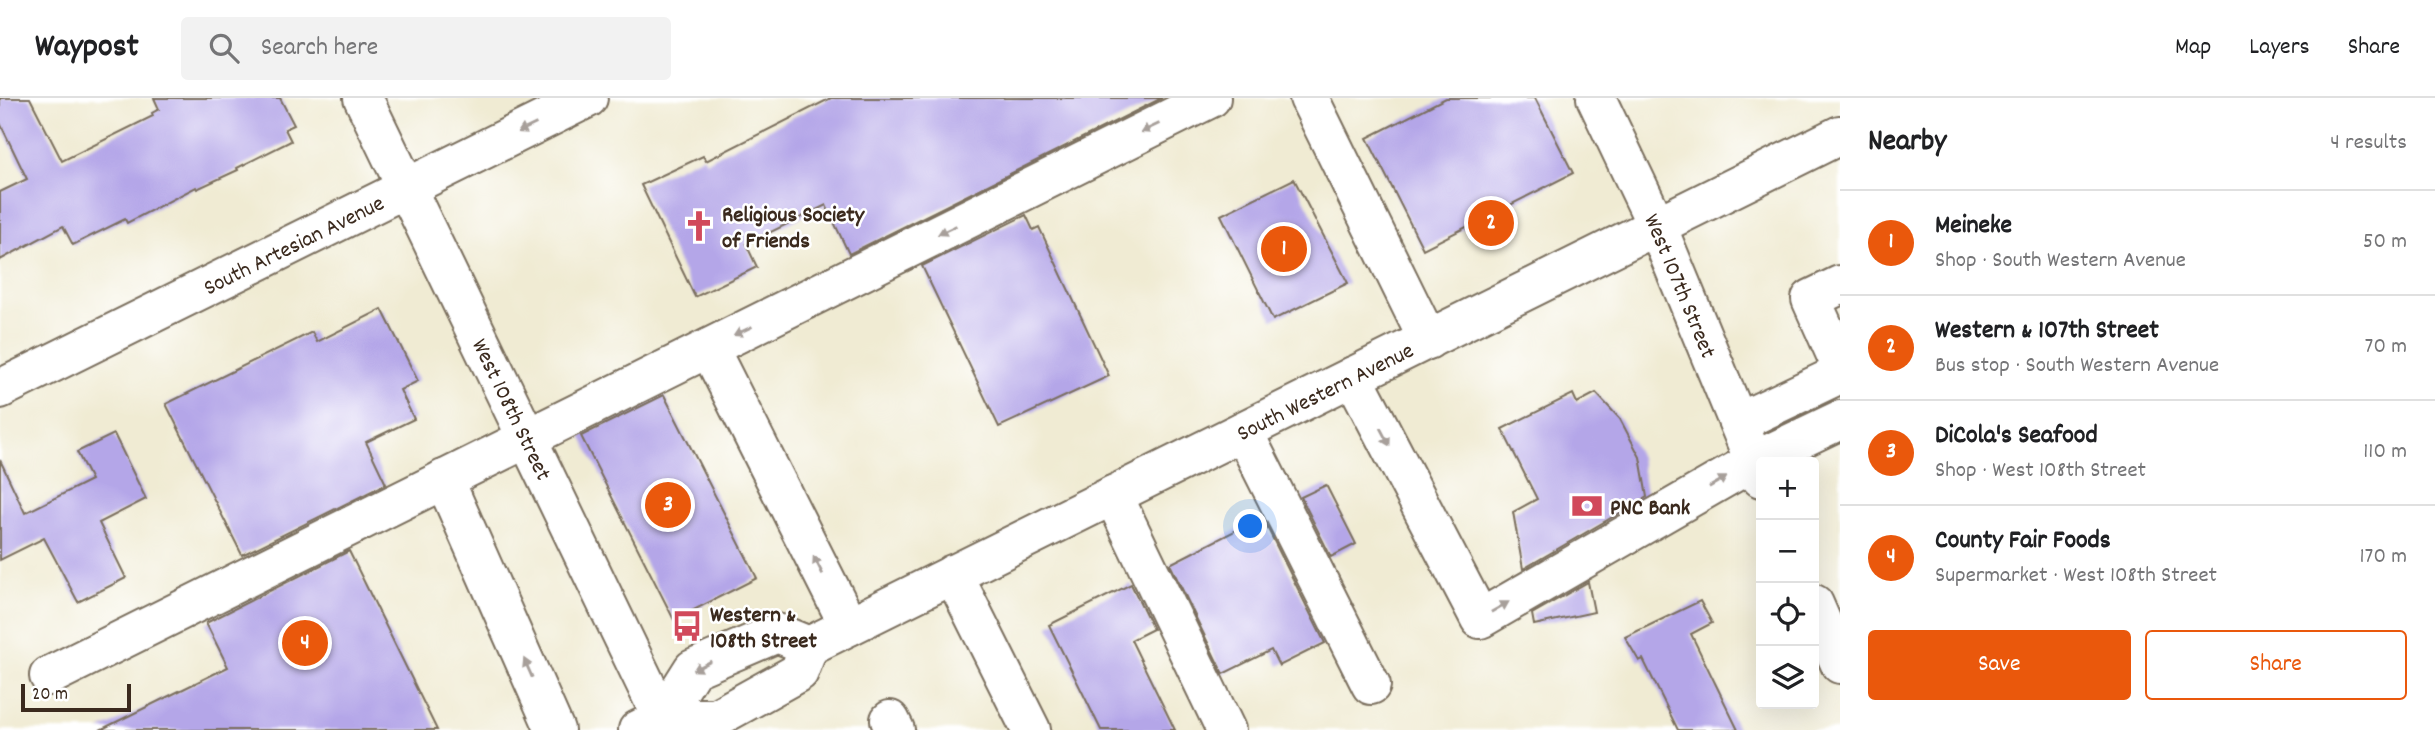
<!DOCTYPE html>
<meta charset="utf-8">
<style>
body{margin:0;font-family:Dekko,sans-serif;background:#f2f2f2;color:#202124}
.controls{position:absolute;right:21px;bottom:21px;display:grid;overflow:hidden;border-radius:7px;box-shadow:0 7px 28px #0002}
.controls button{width:63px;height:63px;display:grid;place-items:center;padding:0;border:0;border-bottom:2px solid #e0e0e0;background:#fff;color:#202124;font:35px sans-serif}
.scale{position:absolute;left:21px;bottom:18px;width:110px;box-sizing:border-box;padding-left:7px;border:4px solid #3b2a1e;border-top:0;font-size:19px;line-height:24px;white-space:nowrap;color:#3b2a1e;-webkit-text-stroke:5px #fff;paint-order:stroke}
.you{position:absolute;left:1251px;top:429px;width:24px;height:24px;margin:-18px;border:5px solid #fff;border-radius:50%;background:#1a73e8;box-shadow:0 0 0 10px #1a73e833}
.badge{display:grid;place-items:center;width:46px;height:46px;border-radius:50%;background:#ea580c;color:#fff;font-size:23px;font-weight:700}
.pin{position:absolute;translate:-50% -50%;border:4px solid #fff;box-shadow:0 2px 7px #0006}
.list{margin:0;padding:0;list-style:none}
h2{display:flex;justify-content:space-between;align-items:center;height:91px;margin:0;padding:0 28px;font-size:30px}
h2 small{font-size:23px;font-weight:400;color:#757577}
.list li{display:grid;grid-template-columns:46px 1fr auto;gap:21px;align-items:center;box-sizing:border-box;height:105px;padding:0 28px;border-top:2px solid #e0e0e0}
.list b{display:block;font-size:26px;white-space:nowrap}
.list p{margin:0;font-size:23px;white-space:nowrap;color:#757577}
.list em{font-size:23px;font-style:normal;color:#757577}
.actions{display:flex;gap:14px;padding:21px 28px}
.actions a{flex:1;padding:16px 0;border:2px solid #ea580c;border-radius:7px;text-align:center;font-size:24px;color:#ea580c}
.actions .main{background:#ea580c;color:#fff}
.icon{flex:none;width:38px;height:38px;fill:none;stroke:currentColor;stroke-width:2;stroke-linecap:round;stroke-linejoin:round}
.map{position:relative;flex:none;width:1840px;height:632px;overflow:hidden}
header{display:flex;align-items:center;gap:42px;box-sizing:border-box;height:98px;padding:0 35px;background:#fff;border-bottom:2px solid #e0e0e0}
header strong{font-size:33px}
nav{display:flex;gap:38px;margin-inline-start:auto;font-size:24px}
.search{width:490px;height:63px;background:#f2f2f2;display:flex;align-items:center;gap:18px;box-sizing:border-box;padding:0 24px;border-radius:7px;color:#757577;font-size:26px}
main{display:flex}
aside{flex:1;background:#fff}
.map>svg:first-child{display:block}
</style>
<header>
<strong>Waypost</strong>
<div class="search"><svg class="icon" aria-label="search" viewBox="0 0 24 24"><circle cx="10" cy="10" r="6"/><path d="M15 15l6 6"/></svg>Search here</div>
<nav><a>Map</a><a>Layers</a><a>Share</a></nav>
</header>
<main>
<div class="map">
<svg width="1840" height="632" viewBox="0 0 1840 632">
<rect width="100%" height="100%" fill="#fff"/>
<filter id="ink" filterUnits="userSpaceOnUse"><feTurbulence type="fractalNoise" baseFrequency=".0143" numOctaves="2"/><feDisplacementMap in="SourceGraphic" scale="14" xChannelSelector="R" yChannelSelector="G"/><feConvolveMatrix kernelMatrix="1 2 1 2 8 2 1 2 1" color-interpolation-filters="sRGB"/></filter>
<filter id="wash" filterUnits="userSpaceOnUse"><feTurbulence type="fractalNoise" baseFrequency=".00686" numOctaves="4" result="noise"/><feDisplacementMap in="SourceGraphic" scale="28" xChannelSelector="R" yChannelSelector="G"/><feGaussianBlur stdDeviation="1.57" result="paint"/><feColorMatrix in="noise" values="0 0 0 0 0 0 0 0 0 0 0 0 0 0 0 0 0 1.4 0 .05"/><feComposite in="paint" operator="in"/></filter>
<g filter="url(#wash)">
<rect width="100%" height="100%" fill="#f0ebd3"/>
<g id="blocks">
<!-- building -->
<g fill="#b4a6e8">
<path d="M0,0H30L62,63L153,18L152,15L159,11L154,0H280L294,27L285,31L291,43L237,70L238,72L197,91L196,89L127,125L125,121L73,147L63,128L0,162V94L27,81L0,25Z"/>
<path d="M831,0H1162L849,156L826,107L746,146L757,169L695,199L641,87L703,58L706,63Z"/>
<path d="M1446,0H1535L1573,75L1423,151L1367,40Z"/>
<path d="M1294,81L1348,185L1273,222L1221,117Z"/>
<path d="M1026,117L1033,132L1039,129L1109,278L999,329L922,168Z"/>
<path d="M382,211L418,283L400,292L414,321L366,344L386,386L242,457L166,306L312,234L317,244Z"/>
<path d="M1596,295L1620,321L1640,359L1647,399L1523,471L1513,414L1537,401L1502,331L1573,296L1577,305Z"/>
<path d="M664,297L757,480L674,522L581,338Z"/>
<path d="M114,336L146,401L99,425L126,480L78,504L44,440L0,462V362L25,415L91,382L77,354Z"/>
<path d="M1326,387L1356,446L1331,459L1301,399Z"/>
<path d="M1262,419L1325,545L1279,568L1271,552L1223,576L1170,466Z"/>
<path d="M349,453L437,632H100L228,569L206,525Z"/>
<path d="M1588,484L1594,514L1534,527L1532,516Z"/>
<path d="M1131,486L1153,531L1131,542L1175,632H1101L1049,527Z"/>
<path d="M1700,503L1712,525L1691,536L1738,632H1678L1643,561L1639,563L1625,539Z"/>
</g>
</g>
</g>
<g filter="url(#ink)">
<use href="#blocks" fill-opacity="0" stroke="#7a6e5d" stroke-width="2"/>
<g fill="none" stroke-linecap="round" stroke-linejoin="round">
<defs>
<g id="minor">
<path id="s1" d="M363,0L662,620"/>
<path d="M1309,0L1428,242"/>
<path id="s2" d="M1596,0L1657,128L1761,380"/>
<path d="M1840,187L1811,201L1840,266"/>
<path d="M709,250L849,528"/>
<path d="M1353,278L1480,521L1754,363L1840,322"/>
<path id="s3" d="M0,291L588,0"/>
<path d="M1739,324L1840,276"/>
<path d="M1243,333L1371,587"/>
<path d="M444,381L555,632"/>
<path d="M1113,397L1226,632"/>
<path d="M953,476L1031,632"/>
<path d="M1814,506L1840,566"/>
<path d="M49,578L1211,0"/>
<path d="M890,622L895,632"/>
</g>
<g id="major">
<path d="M662,620L693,571L777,535L809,548"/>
<path id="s4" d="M638,632L662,620H716L799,574L809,548L1840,37"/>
</g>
</defs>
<!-- minor casing -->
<use href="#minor" stroke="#7a6e5d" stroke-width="42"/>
<!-- major casing -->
<use href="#major" stroke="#7a6e5d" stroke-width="42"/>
<!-- minor -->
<use href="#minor" stroke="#fff" stroke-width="38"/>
<!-- major -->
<use href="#major" stroke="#fff" stroke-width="38"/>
</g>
<!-- one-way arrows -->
<defs><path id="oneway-solid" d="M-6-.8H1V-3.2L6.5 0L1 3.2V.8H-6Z" transform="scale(1.75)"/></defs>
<g fill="#a79f9a">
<use href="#oneway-solid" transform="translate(527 30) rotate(154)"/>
<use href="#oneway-solid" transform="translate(1150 30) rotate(154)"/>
<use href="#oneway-solid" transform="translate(947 132) rotate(154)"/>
<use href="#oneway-solid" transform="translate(743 233) rotate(154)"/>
<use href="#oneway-solid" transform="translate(1385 339) rotate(62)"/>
<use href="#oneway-solid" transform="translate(1718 384) rotate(-30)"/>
<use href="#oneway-solid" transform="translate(818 467) rotate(-117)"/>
<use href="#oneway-solid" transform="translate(1500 509) rotate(-30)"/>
<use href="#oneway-solid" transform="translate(702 568) rotate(152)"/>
<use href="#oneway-solid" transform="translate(528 570) rotate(-114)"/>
</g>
</g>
<!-- icons -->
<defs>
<symbol id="church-bare" viewBox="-9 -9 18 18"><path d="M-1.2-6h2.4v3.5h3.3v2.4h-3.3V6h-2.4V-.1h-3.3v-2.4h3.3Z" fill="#d1495b" stroke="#fff" stroke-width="2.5" paint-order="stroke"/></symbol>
<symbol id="bank-bare" viewBox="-9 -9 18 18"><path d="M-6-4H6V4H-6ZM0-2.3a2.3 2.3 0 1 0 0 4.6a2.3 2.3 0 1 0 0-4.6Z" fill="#d1495b" stroke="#fff" stroke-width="2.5" paint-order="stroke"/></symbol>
<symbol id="bus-bare" viewBox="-9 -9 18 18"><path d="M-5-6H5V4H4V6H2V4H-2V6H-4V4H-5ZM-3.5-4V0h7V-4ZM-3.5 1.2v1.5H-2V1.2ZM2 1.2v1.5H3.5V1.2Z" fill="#d1495b" stroke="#fff" stroke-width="2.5" paint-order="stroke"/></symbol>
</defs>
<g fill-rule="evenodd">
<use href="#church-bare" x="677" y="106" width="44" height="44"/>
<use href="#bank-bare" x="1565" y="386" width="44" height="44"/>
<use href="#bus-bare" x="665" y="506" width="44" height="44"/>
</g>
<g text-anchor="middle" stroke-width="5" stroke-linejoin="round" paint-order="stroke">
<!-- poi labels -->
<g font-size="23" font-weight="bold" fill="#3b2a1e" stroke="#fff" text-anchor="start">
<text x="722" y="123">Religious Society<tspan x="722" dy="26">of Friends</tspan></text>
<text x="1610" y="416">PNC Bank</text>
<text x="710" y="523">Western &amp;<tspan x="710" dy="26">108th Street</tspan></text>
</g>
<!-- street labels -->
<g font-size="23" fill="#3b2a1e" stroke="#fff">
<text dy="8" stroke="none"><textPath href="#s3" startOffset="327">South Artesian Avenue</textPath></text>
<text dy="8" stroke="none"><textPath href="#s2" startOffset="206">West 107th Street</textPath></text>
<text dy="8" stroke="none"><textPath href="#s4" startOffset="779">South Western Avenue</textPath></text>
<text dy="8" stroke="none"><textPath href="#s1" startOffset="345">West 108th Street</textPath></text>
</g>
</g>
</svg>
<div class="controls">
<button>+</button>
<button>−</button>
<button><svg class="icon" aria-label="locate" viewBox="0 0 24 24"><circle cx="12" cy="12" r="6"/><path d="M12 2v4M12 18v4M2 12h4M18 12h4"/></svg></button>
<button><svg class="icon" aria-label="layers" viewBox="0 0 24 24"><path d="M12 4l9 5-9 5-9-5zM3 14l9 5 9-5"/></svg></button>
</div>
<div class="scale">20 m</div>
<div class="you"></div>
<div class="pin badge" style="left:1284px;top:151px">1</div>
<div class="pin badge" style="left:1491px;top:125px">2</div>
<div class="pin badge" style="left:668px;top:407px">3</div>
<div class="pin badge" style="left:305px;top:545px">4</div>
</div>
<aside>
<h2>Nearby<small>4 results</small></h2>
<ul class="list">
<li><span class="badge">1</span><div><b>Meineke</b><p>Shop · South Western Avenue</p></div><em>50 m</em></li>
<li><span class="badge">2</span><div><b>Western &amp; 107th Street</b><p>Bus stop · South Western Avenue</p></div><em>70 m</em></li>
<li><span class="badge">3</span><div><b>DiCola's Seafood</b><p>Shop · West 108th Street</p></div><em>110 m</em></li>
<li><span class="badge">4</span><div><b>County Fair Foods</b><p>Supermarket · West 108th Street</p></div><em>170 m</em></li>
</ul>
<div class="actions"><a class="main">Save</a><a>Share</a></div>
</aside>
</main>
